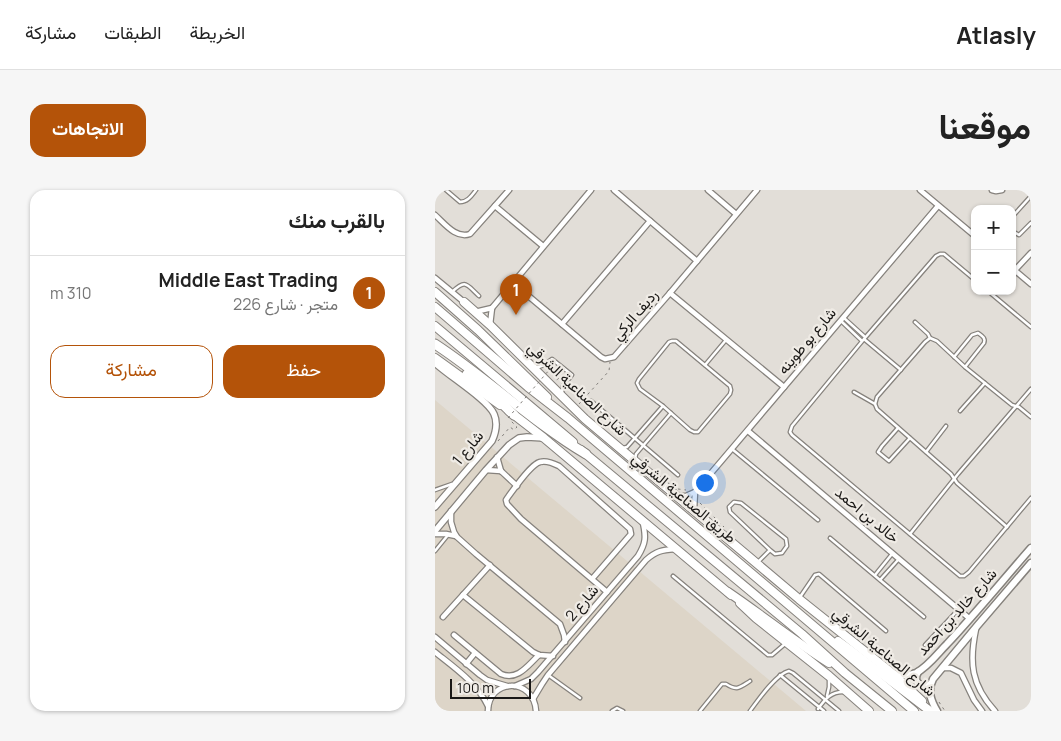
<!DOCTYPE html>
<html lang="ar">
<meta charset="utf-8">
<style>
body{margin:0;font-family:Manrope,Vazirmatn,sans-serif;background:#f6f6f6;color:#222;direction:rtl}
.controls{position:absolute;right:15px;top:15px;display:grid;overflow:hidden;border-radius:10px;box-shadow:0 1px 4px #0004}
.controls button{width:45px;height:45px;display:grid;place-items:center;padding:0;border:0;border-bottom:1px solid #e0e0e0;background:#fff;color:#222;font:25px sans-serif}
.scale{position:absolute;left:15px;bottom:12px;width:81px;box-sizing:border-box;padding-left:5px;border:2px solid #1a1816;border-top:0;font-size:14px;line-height:18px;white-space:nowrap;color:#1a1816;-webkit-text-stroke:4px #efebe5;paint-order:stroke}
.you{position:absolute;left:269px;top:292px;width:18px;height:18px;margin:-12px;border:4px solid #fff;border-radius:50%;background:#1a73e8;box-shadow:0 0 0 8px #1a73e833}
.badge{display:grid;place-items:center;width:32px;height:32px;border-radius:50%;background:#b45309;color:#fff;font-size:16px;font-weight:700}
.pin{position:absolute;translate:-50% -41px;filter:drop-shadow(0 1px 2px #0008)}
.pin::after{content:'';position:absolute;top:26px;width:18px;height:15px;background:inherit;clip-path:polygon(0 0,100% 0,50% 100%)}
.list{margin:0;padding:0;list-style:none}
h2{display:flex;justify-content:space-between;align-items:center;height:65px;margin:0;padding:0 20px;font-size:21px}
h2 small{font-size:16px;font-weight:400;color:#767676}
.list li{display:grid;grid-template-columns:32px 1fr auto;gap:15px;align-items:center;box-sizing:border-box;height:75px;padding:0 20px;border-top:1px solid #e0e0e0}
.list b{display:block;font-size:19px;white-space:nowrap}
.list p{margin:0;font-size:16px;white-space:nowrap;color:#767676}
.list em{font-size:16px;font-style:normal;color:#767676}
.actions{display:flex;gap:10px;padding:15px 20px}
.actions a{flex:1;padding:11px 0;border:1px solid #b45309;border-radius:15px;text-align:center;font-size:18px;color:#b45309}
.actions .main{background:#b45309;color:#fff}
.map{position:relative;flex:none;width:596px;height:521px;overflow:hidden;direction:ltr;border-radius:15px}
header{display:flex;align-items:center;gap:30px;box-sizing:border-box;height:70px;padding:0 25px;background:#fff;border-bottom:1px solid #e0e0e0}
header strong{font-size:24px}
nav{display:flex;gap:28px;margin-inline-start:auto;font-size:18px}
.intro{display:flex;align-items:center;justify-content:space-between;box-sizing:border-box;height:120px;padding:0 30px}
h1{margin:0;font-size:35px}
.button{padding:12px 22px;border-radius:15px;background:#b45309;color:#fff;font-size:18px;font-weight:700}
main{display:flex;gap:30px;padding:0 30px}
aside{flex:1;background:#fff;border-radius:15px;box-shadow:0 1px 4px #0004}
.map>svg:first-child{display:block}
</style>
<header>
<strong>Atlasly</strong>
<nav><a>الخريطة</a><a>الطبقات</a><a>مشاركة</a></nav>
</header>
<div class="intro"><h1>موقعنا</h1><a class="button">الاتجاهات</a></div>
<main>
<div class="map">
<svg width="596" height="521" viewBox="0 0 596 521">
<rect width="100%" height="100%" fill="#e2ded8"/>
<!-- built -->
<path fill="#ddd5c8" d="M0,210L371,521H0Z"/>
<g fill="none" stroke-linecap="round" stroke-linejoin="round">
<defs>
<g id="service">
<path d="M11,0L25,12C33,12 37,5 41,0"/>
<path d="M577,27L596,6"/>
<path d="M577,41L584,45L596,33"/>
<path d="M540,90L509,64H505L501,66L429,149L357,236L355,242L357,245L525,386H529L534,382L596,308"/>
<path d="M553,101L596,137"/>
<path d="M17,102C31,89 31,94 44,106"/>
<path d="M409,128L430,147"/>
<path d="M406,131L427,151"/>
<path d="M480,132L493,144L495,148L502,151L530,177L577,215L584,217L596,227"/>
<path d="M429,149L466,180"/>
<path d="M237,151H241L295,196L296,200L295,204L263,242H259L255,240L228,216L205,199L202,193L204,189L234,152Z"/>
<path d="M519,167L537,145L543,143C547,146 551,148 549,153L530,177"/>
<path d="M270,175L291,150"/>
<path d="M101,178L109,175L117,169L137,185L128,196L127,202"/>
<path d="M419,202L440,214L442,219L516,284L522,293L572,337"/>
<path d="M156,211L243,285"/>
<path d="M440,214L442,207L490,152L495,148"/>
<path d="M525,221L550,193"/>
<path d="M463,238L447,256L443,262L454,271L475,248"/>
<path d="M188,258L192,257L228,216"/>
<path d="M297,259L383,330"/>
<path d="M491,262L511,236"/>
<path d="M200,269L201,264L236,223"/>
<path d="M0,300L17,294"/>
<path d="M475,344L523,284L596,199"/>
<path d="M395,348L489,427"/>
<path d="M0,361L13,345"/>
<path d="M323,372L335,360L340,364L347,363L352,356L351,349L306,313L299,312L294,317L295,322L335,360"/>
<path d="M440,385L457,364"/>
<path d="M238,386L333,465H337L351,453"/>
<path d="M445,390L463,370"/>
<path d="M365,407L380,385L384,384L451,441"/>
<path d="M490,455L523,420"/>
<path d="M113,485L145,508"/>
<path d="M345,485L389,521"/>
<path d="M392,506L394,497V488"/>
<path d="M383,519C390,509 396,502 408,502"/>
<path d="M177,521L182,518L188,521"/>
<path d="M265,521L287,494H291C302,501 304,498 315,491"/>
<path d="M315,521C323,510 341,484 354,481L358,483L404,521"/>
</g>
<g id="minor">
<path d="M179,0L262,71"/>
<path d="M273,0L301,24"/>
<path d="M485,0L540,46"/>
<path d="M557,0L561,1L567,0"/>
<path d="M60,16L108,56"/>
<path d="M0,25C10,34 21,49 35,44L74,0"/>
<path d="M577,78L596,94"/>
<path d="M580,80L596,63"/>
<path d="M0,88L29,112"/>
<path d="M78,93L166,167L170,169L179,167L235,103L322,0"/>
<path d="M235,103L349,197"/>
<path d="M40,122L57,118"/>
<path d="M127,134L215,31"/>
<path d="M55,135L57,118L156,0"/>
<path d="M313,241L535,429"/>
<path d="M62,267L66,281"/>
<path d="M51,280L66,281"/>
<path d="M66,281L82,296"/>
<path d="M243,306H251L260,302L503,16"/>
<path d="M259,320L260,302"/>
<path d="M16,321V332L19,342L22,347L41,364L125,434L129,445L130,452"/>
<path d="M0,344H11L21,346"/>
<path d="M157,389L196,344L195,339L124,276C118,273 111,270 105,272C96,274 79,299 73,307L71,310L72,314L86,329L172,402"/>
<path d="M28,405L98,462L104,465L118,466"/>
<path d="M8,427L55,375"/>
<path d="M541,439C534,472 536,495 560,521"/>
<path d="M19,445L66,484C83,491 93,475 104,465"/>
<path d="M0,447L45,485L52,490L72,496"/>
<path d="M0,462C20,478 42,493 53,516"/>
<path d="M31,474L40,463"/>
<path d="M507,478H516L526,483L539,510L547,521"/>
<path d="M80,496L96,489L103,482L203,366C211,353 211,347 208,333"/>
<path d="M98,509L107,494L113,485L211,370C221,361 227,360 240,359"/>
<path d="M53,521C53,488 99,487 101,521"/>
</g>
<g id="tertiary">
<path d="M0,173C14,186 53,210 59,224C63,233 61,242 57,251L0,317"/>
<path d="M0,341L51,280L74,255L84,248L92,247L109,248"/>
</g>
<g id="secondary">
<path d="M483,482C479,489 481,494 489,496L495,494"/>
<path d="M458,484C466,486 473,486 481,483C493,477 503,463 512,454C541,423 568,390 596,358"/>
<path d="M502,521C496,511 492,501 498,489L542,436L596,373"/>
</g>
<g id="primary">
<path d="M29,112L55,135L150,229L364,409L458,484L487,511"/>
<path d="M0,168L65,215"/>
<path d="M74,221L109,248L296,405"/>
<path d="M305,413L321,428L394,486L434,521"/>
</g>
<g id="trunk">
<path d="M0,102L43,140L112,207"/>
<path d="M0,117L93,197L133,228L479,521"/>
<path d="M0,136L138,252"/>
<path d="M146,260L367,444L410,483L457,521"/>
<path d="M293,402C327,425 359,451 394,473"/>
<path d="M403,451L414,459L495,521"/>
</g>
<g id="motorway">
<path d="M0,154C52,188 97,232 151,264"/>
<path d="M32,184L58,205L79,225"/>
</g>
</defs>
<!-- service casing -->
<use href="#service" stroke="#86827d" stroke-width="5"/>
<!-- minor casing -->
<use href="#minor" stroke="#86827d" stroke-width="7"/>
<!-- tertiary casing -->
<use href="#tertiary" stroke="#86827d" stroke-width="8"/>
<!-- secondary casing -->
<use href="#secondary" stroke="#86827d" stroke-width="9"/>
<!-- primary casing -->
<use href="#primary" stroke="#86827d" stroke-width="10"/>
<!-- trunk casing -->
<use href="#trunk" stroke="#86827d" stroke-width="10"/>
<!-- motorway casing -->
<use href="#motorway" stroke="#86827d" stroke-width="11"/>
<!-- path -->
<g stroke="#807d79" stroke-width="1" stroke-dasharray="2.5 4" stroke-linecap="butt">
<path d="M115,179L124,188L120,191"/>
<path d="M144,214L174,181L175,172"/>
<path d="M63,251L75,237L79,240L82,237L76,231"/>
<path d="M243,299L251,300"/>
<path d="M265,313L289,337"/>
<path d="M504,512L510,521"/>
</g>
<!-- service -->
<use href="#service" stroke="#fff" stroke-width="2.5"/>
<!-- minor -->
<use href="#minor" stroke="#fff" stroke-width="4.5"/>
<!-- tertiary -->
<use href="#tertiary" stroke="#fff" stroke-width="5.5"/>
<!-- secondary -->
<use href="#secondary" stroke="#fff" stroke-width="6"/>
<!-- primary -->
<use href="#primary" stroke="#fff" stroke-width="8"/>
<!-- trunk -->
<use href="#trunk" stroke="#fff" stroke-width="8"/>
<!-- motorway -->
<use href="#motorway" stroke="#fff" stroke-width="9"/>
<!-- path-bridge -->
<path stroke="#807d79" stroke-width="1" stroke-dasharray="2.5 4" stroke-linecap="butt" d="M73,228L115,179"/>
</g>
<g text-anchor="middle" stroke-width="4.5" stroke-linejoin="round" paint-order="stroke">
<!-- street labels -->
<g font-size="15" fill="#1a1816" stroke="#efebe5">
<text transform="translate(200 125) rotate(-49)" y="5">رديف الركي</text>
<text transform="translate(372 151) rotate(-50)" y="5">شارع بو طوينه</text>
<text transform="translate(142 199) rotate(43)" y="5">شارع الصناعية الشرقي</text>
<text transform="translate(33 258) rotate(-51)" y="5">شارع 1</text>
<text transform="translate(249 308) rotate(40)" y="5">طريق الصناعية الشرقي</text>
<text transform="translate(432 325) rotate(40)" y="5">خالد بن احمد</text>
<text transform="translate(147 413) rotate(-50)" y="5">شارع 2</text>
<text transform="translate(522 422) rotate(-48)" y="5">شارع خالد بن احمد</text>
<text transform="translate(449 462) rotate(40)" y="5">شارع الصناعية الشرقي</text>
</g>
</g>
</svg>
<div class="controls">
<button>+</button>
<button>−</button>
</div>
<div class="scale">100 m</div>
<div class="you"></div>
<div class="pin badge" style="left:81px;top:125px">1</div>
</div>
<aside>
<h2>بالقرب منك<small></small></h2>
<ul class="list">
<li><span class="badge">1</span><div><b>Middle East Trading</b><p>متجر · شارع 226</p></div><em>310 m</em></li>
</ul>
<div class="actions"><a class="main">حفظ</a><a>مشاركة</a></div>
</aside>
</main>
